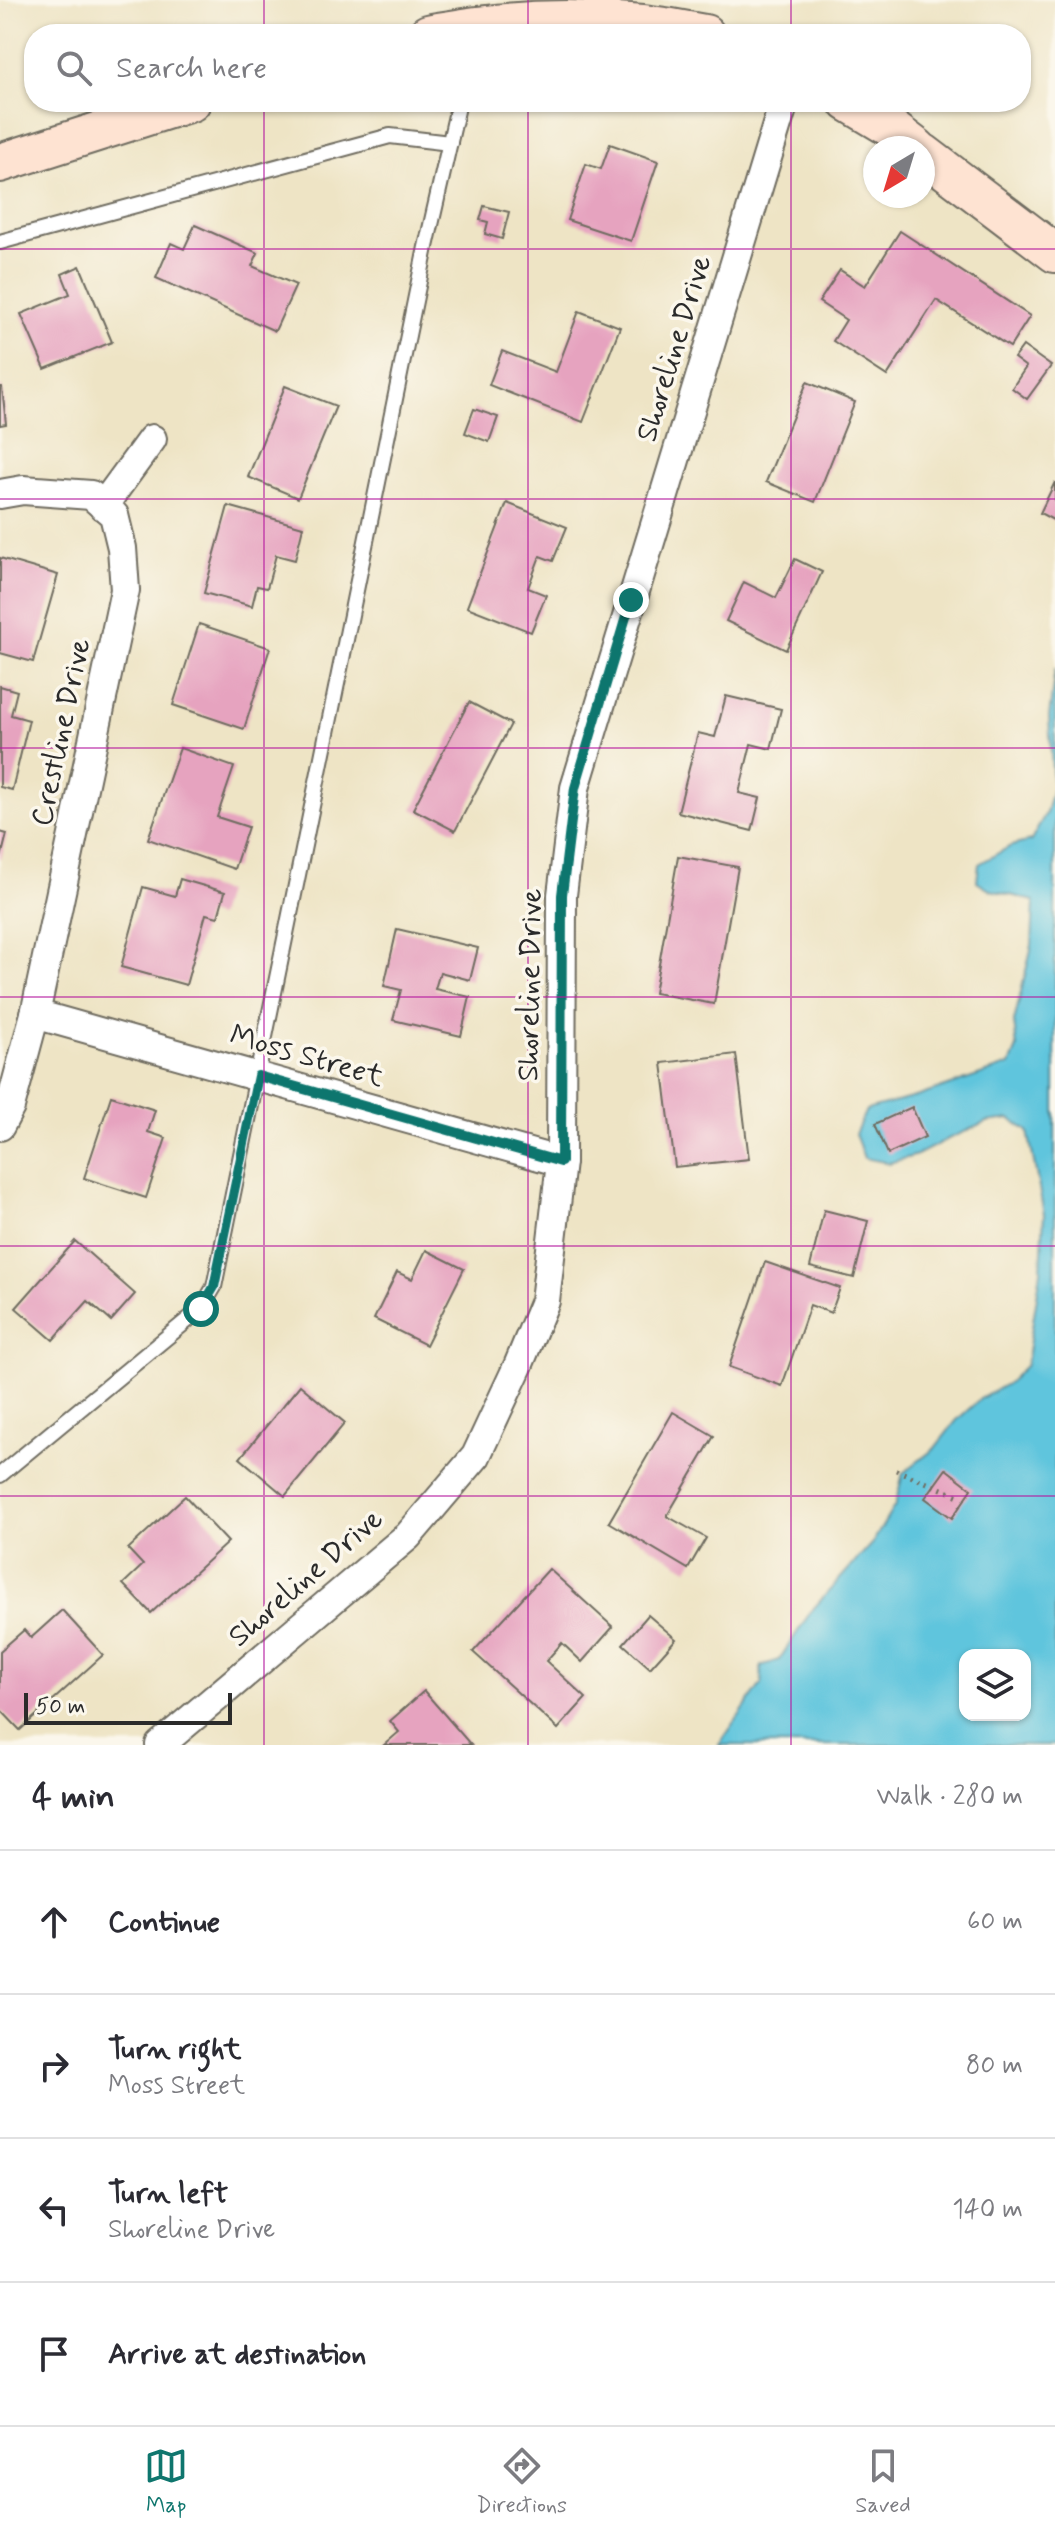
<!DOCTYPE html>
<meta charset="utf-8">
<style>
body{margin:0;font-family:Mynerve,sans-serif;background:#f2f2f3;color:#2b2b33}
.controls{position:absolute;right:24px;bottom:24px;display:grid;overflow:hidden;border-radius:16px;box-shadow:0 2px 6px #0004}
.controls button{width:72px;height:72px;display:grid;place-items:center;padding:0;border:0;border-bottom:2px solid #e1e1e2;background:#fff;color:#2b2b33;font:40px sans-serif}
.compass{position:absolute;left:863px;top:136px;width:72px;height:72px;border-radius:50%;background:#fff;box-shadow:0 2px 6px #0004;rotate:218deg}
.scale{position:absolute;left:24px;bottom:20px;width:208px;box-sizing:border-box;padding-left:8px;border:4px solid #2b2b2b;border-top:0;font-size:22px;line-height:28px;white-space:nowrap;color:#2b2b2b;-webkit-text-stroke:6px #fbf7ec;paint-order:stroke}
.stop{position:absolute;width:24px;height:24px;margin:-18px;border:6px solid #0f766e;border-radius:50%;background:#fff}
.stop.end{background:#0f766e;border-color:#fff;box-shadow:0 2px 8px #0008}
.list{margin:0;padding:0;list-style:none}
h2{display:flex;justify-content:space-between;align-items:center;height:104px;margin:0;padding:0 32px;font-size:34px}
h2 small{font-size:26px;font-weight:400;color:#7c7c81}
.list li{display:grid;grid-template-columns:52px 1fr auto;gap:24px;align-items:center;box-sizing:border-box;height:144px;padding:0 32px;border-top:2px solid #e1e1e2}
.list b{display:block;font-size:30px;white-space:nowrap}
.list p{margin:0;font-size:26px;white-space:nowrap;color:#7c7c81}
.list em{font-size:26px;font-style:normal;color:#7c7c81}
.icon{flex:none;width:44px;height:44px;fill:none;stroke:currentColor;stroke-width:2;stroke-linecap:round;stroke-linejoin:round}
.map{position:relative;flex:none;width:1055px;height:1745px;overflow:hidden}
.search{position:absolute;background:#fff;box-shadow:0 2px 6px #0004;left:24px;right:24px;top:24px;height:88px;display:flex;align-items:center;gap:20px;box-sizing:border-box;padding:0 28px;border-radius:32px;color:#7c7c81;font-size:30px}
.sheet{height:680px;background:#fff}
nav{display:flex;justify-content:space-around;align-items:center;box-sizing:border-box;height:112px;border-top:2px solid #e1e1e2;background:#fff;font-size:22px;color:#7c7c81}
nav a{display:grid;justify-items:center;gap:4px}
nav .on{color:#0f766e}
.map>svg:first-child{display:block}
</style>
<div class="map">
<svg width="1055" height="1745" viewBox="0 0 1055 1745">
<rect width="100%" height="100%" fill="#fbf7ec"/>
<filter id="ink" filterUnits="userSpaceOnUse"><feTurbulence type="fractalNoise" baseFrequency=".0125" numOctaves="2"/><feDisplacementMap in="SourceGraphic" scale="16" xChannelSelector="R" yChannelSelector="G"/><feConvolveMatrix kernelMatrix="1 2 1 2 8 2 1 2 1" color-interpolation-filters="sRGB"/></filter>
<filter id="wash" filterUnits="userSpaceOnUse"><feTurbulence type="fractalNoise" baseFrequency=".006" numOctaves="4" result="noise"/><feDisplacementMap in="SourceGraphic" scale="32" xChannelSelector="R" yChannelSelector="G"/><feGaussianBlur stdDeviation="1.8" result="paint"/><feColorMatrix in="noise" values="0 0 0 0 0 0 0 0 0 0 0 0 0 0 0 0 0 1.4 0 .05"/><feComposite in="paint" operator="in"/></filter>
<g filter="url(#wash)">
<rect width="100%" height="100%" fill="#eee4c5"/>
<!-- water -->
<path fill="#5fc5dd" stroke="#457884" stroke-width="2" fill-rule="evenodd" d="M1055,668V1745H719L762,1683L761,1666L779,1660L812,1610L873,1542L895,1505L903,1473L934,1449L957,1420L980,1399L1008,1383L1026,1365L1041,1271L1044,1214L1028,1131L1010,1119L987,1122L948,1139L917,1155L889,1163L864,1158L855,1134L866,1110L919,1096L1010,1065L1017,1048L1014,1022L1032,945L1034,901L991,890L977,881L979,864L1011,846L1031,841L1046,813L1053,786L1049,717ZM965,1655H1025V1715H965Z"/>
<g id="blocks">
<!-- building -->
<g fill="#e6a3bf">
<path d="M610,144L658,161L631,241L567,220L586,164L601,169Z"/>
<path d="M484,206L509,212L502,239L485,234L488,222L480,220Z"/>
<path d="M195,225L258,253L252,266L296,285L275,331L156,278L171,243L184,249Z"/>
<path d="M900,231L1030,316L1010,347L936,300L887,376L833,341L846,320L819,302L840,270L865,286Z"/>
<path d="M80,266L112,342L45,369L21,314L70,294L62,274Z"/>
<path d="M579,311L620,327L583,422L489,385L502,351L556,372Z"/>
<path d="M1023,346L1051,366L1027,399L1012,388L1026,367L1014,358Z"/>
<path d="M807,382L855,402L815,502L766,482Z"/>
<path d="M285,386L336,406L298,498L248,477Z"/>
<path d="M0,387H2L6,424L0,425Z"/>
<path d="M474,409L498,417L489,442L465,433Z"/>
<path d="M1055,482V521L1040,513Z"/>
<path d="M507,503L567,527L553,561L540,556L528,588L546,595L531,632L467,607Z"/>
<path d="M228,506L303,527L295,560L276,555L267,588L257,586L252,606L204,593Z"/>
<path d="M0,558L58,575L33,662L0,653Z"/>
<path d="M795,559L822,572L786,650L726,621L744,582L776,598Z"/>
<path d="M199,624L270,648L244,729L173,705Z"/>
<path d="M0,686L17,691L11,715L29,720L12,790L0,787Z"/>
<path d="M726,696L781,709L771,749L751,744L739,793L760,798L752,831L678,812L698,733L715,737Z"/>
<path d="M469,702L511,724L455,831L413,809Z"/>
<path d="M180,748L234,767L217,817L248,827L234,869L148,839Z"/>
<path d="M0,832L7,834L1,858H0Z"/>
<path d="M678,856L738,867L714,1004L654,993Z"/>
<path d="M180,879L225,892L218,917L206,914L186,985L121,967L143,887L175,896Z"/>
<path d="M397,929L478,948L470,980L440,972L435,989L470,997L461,1036L393,1020L401,990L384,986Z"/>
<path d="M736,1054L749,1159L675,1167L662,1063Z"/>
<path d="M111,1096L155,1110L148,1132L166,1138L146,1198L84,1178Z"/>
<path d="M912,1107L925,1137L888,1154L875,1124Z"/>
<path d="M824,1210L868,1221L854,1278L810,1267Z"/>
<path d="M75,1241L135,1294L111,1321L88,1301L53,1340L16,1308Z"/>
<path d="M426,1250L464,1269L426,1345L374,1319L397,1272L412,1279Z"/>
<path d="M765,1262L840,1288L831,1313L810,1305L782,1386L729,1367Z"/>
<path d="M300,1385L345,1423L285,1496L240,1458Z"/>
<path d="M673,1412L714,1436L667,1516L706,1538L688,1569L609,1522Z"/>
<path d="M946,1469L972,1489L952,1518L925,1498Z"/>
<path d="M185,1496L228,1542L151,1613L123,1584L143,1565L128,1549Z"/>
<path d="M549,1569L613,1627L582,1662L562,1643L546,1661L586,1698L558,1729L473,1652Z"/>
<path d="M62,1610L103,1655L20,1730L0,1709V1651L24,1630L31,1638Z"/>
<path d="M648,1615L676,1639L650,1668L623,1644Z"/>
<path d="M424,1691L471,1745H384L399,1732L390,1721Z"/>
</g>
</g>
</g>
<g filter="url(#ink)">
<use href="#blocks" fill-opacity="0" stroke="#6f6c61" stroke-width="2"/>
<g fill="none" stroke-linecap="round" stroke-linejoin="round">
<defs>
<g id="service">
<path d="M0,242L390,136L450,143"/>
<path d="M0,1475L201,1309L214,1287L426,247L459,102"/>
</g>
<g id="minor">
<path d="M0,494L23,490L91,495L114,515L122,548L125,590L35,1014L10,1107L0,1126"/>
<path d="M103,506L152,439"/>
<path d="M35,1014L561,1162"/>
<path d="M160,1745L408,1536L476,1456L518,1366L545,1301L561,1162L562,895L575,788L784,102"/>
</g>
<g id="secondary">
<path d="M428,34C444,30 461,29 477,26C553,16 629,18 705,34"/>
<path d="M848,102L888,126L917,148"/>
<path d="M923,153L1055,253"/>
<path d="M0,163L191,102"/>
</g>
</defs>
<!-- service casing -->
<use href="#service" stroke="#6f6c61" stroke-width="18"/>
<!-- minor casing -->
<use href="#minor" stroke="#6f6c61" stroke-width="32"/>
<!-- secondary casing -->
<use href="#secondary" stroke="#6f6c61" stroke-width="42"/>
<!-- path -->
<path stroke="#6f6c61" stroke-width="5" stroke-dasharray="2 6" stroke-linecap="butt" d="M896,1470L961,1497"/>
<!-- service -->
<use href="#service" stroke="#fff" stroke-width="14"/>
<!-- minor -->
<use href="#minor" stroke="#fff" stroke-width="28"/>
<!-- secondary -->
<use href="#secondary" stroke="#fee3d2" stroke-width="38"/>
</g>
</g>
<g fill="none" stroke-linecap="round" stroke-linejoin="round" filter="url(#ink)">
<!-- route -->
<path stroke="#0f766e" stroke-width="10" d="M201,1309L214,1287L258,1076L561,1162L562,895L575,788L631,600"/>
</g>
<!-- grid -->
<path fill="none" stroke="#b5179e" stroke-width="2" stroke-opacity="0.55" d="M264,0V34M528,0V34M791,0V34M264,102V1745M528,102V1745M791,102V1745M0,249H1055M0,499H1055M0,748H1055M0,997H1055M0,1246H1055M0,1496H1055"/>
<g text-anchor="middle" stroke-width="7" stroke-linejoin="round" paint-order="stroke">
<!-- street labels -->
<g font-size="30" fill="#2b2b2b" stroke="#fbf7ec">
<text transform="translate(673 348) rotate(-73)" y="10">Shoreline Drive</text>
<text transform="translate(60 732) rotate(-78)" y="10">Crestline Drive</text>
<text transform="translate(529 985) rotate(-89)" y="10">Shoreline Drive</text>
<text transform="translate(307 1055) rotate(16)" y="10">Moss Street</text>
<text transform="translate(305 1577) rotate(-41)" y="10">Shoreline Drive</text>
</g>
</g>
</svg>
<div class="controls">
<button><svg class="icon" aria-label="layers" viewBox="0 0 24 24"><path d="M12 4l9 5-9 5-9-5zM3 14l9 5 9-5"/></svg></button>
</div>
<svg class="compass" viewBox="-18 -18 36 36"><path d="M0-13l5 13h-10z" fill="#e53935"/><path d="M0 13l5-13h-10z" fill="#7c7c81"/></svg>
<div class="scale">50 m</div>
<div class="stop" style="left:201px;top:1309px"></div>
<div class="stop end" style="left:631px;top:600px"></div>
<div class="search"><svg class="icon" aria-label="search" viewBox="0 0 24 24"><circle cx="10" cy="10" r="6"/><path d="M15 15l6 6"/></svg>Search here</div>
</div>
<section class="sheet">
<h2>4 min<small>Walk · 280 m</small></h2>
<ul class="list">
<li><svg class="icon" aria-label="ahead" viewBox="0 0 24 24"><path d="M12 20V5M6 11l6-6 6 6"/></svg><div><b>Continue</b></div><em>60 m</em></li>
<li><svg class="icon" aria-label="right" viewBox="0 0 24 24"><path d="M7 20v-9h11M14 6l5 5-5 5"/></svg><div><b>Turn right</b><p>Moss Street</p></div><em>80 m</em></li>
<li><svg class="icon" aria-label="left" viewBox="0 0 24 24"><path d="M17 20v-9H6M10 6l-5 5 5 5"/></svg><div><b>Turn left</b><p>Shoreline Drive</p></div><em>140 m</em></li>
<li><svg class="icon" aria-label="arrive" viewBox="0 0 24 24"><path d="M6 21V4h12l-3 4 3 4H6"/></svg><div><b>Arrive at destination</b></div></li>
</ul>
</section>
<nav>
<a class="on"><svg class="icon" aria-label="map" viewBox="0 0 24 24"><path d="M3 6l6-2 6 2 6-2v14l-6 2-6-2-6 2zM9 4v14M15 6v14"/></svg>Map</a>
<a><svg class="icon" aria-label="directions" viewBox="0 0 24 24"><path d="M12 3l9 9-9 9-9-9zM9 14v-3h6M13 9l2 2-2 2"/></svg>Directions</a>
<a><svg class="icon" aria-label="saved" viewBox="0 0 24 24"><path d="M7 4h10v16l-5-4-5 4z"/></svg>Saved</a>
</nav>
